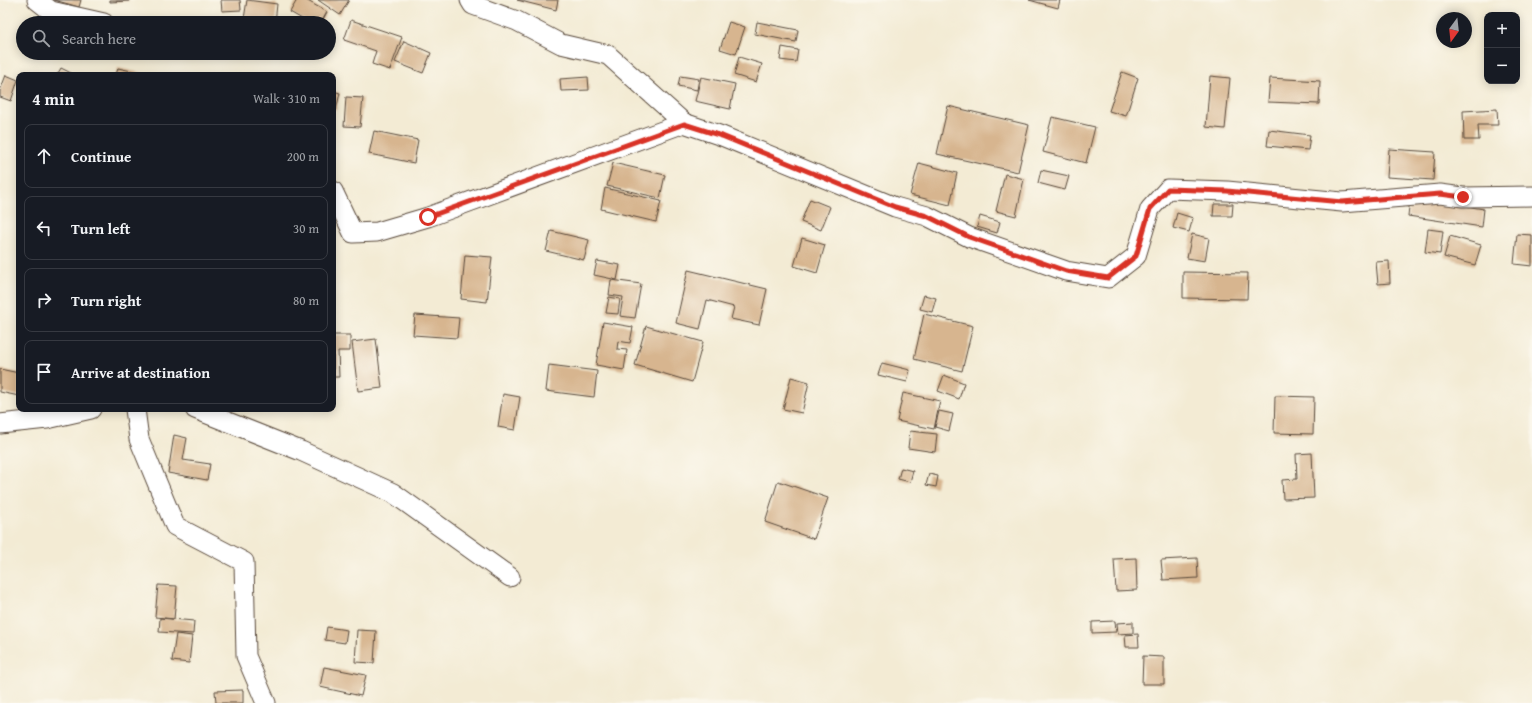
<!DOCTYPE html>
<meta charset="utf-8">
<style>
body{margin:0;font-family:"Gentium Book Plus",serif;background:#242831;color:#f1f3f6}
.controls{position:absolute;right:12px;top:12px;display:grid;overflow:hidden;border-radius:8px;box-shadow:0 2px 10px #0003}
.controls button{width:36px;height:36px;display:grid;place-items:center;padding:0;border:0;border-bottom:1px solid #363941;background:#171b24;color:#f1f3f6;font:20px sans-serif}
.compass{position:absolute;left:1436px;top:12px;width:36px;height:36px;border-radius:50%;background:#171b24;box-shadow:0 2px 10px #0003;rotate:195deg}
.stop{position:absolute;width:12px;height:12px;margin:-9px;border:3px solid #d93025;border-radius:50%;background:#fff}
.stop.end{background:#d93025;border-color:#fff;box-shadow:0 1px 4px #0008}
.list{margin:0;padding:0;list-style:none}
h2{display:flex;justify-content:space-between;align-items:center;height:52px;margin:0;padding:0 16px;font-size:17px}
h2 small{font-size:13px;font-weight:400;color:#9ea1a6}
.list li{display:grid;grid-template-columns:26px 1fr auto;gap:12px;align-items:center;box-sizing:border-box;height:64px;margin:0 8px 8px;padding:0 8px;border:1px solid #363941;border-radius:8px}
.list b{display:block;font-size:15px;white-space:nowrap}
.list em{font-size:13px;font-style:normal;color:#9ea1a6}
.icon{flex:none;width:22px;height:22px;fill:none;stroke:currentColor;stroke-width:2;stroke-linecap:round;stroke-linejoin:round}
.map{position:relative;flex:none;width:1532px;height:703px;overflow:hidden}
.search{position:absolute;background:#171b24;box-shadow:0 2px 10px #0003;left:16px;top:16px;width:320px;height:44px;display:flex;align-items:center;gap:10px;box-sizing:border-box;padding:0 14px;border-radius:22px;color:#9ea1a6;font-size:15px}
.panel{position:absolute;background:#171b24;box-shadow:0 2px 10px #0003;left:16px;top:72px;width:320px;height:340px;border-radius:8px}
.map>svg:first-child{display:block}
</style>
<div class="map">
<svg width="1532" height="703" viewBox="0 0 1532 703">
<rect width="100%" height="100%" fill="#fbf7ec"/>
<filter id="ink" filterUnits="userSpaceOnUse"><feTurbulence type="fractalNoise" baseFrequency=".025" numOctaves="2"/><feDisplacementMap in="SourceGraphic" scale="8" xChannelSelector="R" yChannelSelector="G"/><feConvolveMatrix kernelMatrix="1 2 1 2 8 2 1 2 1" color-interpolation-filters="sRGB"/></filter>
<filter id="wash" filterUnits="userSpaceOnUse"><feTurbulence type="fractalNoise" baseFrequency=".012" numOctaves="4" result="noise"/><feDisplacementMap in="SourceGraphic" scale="16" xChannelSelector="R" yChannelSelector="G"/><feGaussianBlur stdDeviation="0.9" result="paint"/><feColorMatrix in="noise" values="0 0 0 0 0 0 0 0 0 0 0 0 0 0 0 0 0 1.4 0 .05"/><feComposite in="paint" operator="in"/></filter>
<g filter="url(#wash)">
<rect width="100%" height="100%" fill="#f3ebd4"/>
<g id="blocks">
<!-- building -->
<g fill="#d7b58f">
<path d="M54,0H81L79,7Z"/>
<path d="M110,0H129V1L110,2Z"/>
<path d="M221,0H240L241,10L222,11Z"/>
<path d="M247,0L277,4L275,23L244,19Z"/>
<path d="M297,0H306L327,12L321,23H309L290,12Z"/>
<path d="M318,0H349L340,15Z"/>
<path d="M517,0H558L556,10Z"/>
<path d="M1029,0H1060L1058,8Z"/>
<path d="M39,16L67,17V23H38Z"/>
<path d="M134,20L151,21V23H134Z"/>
<path d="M351,20L402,37L390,70L372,64L376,51L344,40Z"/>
<path d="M729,22L745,27L736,54L720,49Z"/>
<path d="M757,22L798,30L796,42L755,34Z"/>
<path d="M404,41L431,53L423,73L395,62Z"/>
<path d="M782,47L798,50L796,62L780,60Z"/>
<path d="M140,53H151V55L140,54Z"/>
<path d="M739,57L762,64L756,82L734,75Z"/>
<path d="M61,68L73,74L72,75H57Z"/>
<path d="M118,68L145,74L144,75H116Z"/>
<path d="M1122,72L1138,78L1126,116L1109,111Z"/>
<path d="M6,75L18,80L11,101L0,97V91Z"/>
<path d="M680,76L699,79L697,90L678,86Z"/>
<path d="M1210,76L1230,78L1225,129L1206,127Z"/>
<path d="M588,77L589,90L561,91L560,79Z"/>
<path d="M701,77L735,84L730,109L695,101Z"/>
<path d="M1270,78L1320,81L1319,104L1268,102Z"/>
<path d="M333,91L340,93L336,110L333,109Z"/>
<path d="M346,97L363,98L360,127L344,126Z"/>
<path d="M948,106L1029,125L1018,172L937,154Z"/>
<path d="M1497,109L1498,125H1478L1479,140H1464L1463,111Z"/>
<path d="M1052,117L1095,127L1086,163L1043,152Z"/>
<path d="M1269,130L1310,135L1308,150L1267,146Z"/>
<path d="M374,131L418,140L414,163L369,154Z"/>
<path d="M1389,149L1435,152L1433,180L1387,177Z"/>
<path d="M613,163L665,175L660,198L607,186Z"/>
<path d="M919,163L957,173L950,205L910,195Z"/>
<path d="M1041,170L1069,176L1065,190L1038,183Z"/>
<path d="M1005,174L1024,179L1016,216L996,211Z"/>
<path d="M605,188L661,201L656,222L601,209Z"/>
<path d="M1410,198L1484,209L1482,227L1408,216Z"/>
<path d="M810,199L830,207L821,230L801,222Z"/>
<path d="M1214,204H1233L1232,216H1213Z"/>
<path d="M1177,213L1193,218L1189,232L1173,228Z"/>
<path d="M980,216L1000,222L997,233L977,227Z"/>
<path d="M1428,229L1443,231L1440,254L1425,252Z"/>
<path d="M551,231L589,240L584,260L546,251Z"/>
<path d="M1192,234L1209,238L1205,261L1187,258Z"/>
<path d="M1517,234L1532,235V266L1514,264Z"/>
<path d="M1450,236L1481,245L1475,265L1444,257Z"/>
<path d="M802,238L825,245L817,273L794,266Z"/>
<path d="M465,255L492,257L487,302L461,299Z"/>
<path d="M597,261L620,265L617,280L594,275Z"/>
<path d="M1389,261L1390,283L1378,284L1376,262Z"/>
<path d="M688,270L767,289L759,325L731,319L734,307L707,300L700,329L676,323Z"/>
<path d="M1183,272L1248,273L1247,299L1183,298Z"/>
<path d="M611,280L641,284L635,318L620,316L623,297L609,295Z"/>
<path d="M924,295L936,298L932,312L920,309Z"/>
<path d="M609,297L620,299L618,314L606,313Z"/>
<path d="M924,314L973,326L962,371L914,359Z"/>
<path d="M415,315L459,318L457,338L413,335Z"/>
<path d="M603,322L633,327L630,343L618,341L617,349L627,350L624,370L596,365Z"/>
<path d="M646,326L703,342L692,382L635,365Z"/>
<path d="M333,335H350V351H338L339,377H333Z"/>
<path d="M376,339L382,388L358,391L352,342Z"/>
<path d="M882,363L910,370L907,382L878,375Z"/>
<path d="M549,365L597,371L594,397L546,391Z"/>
<path d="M0,369L19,373V396L0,392Z"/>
<path d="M944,375L964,383L959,399L938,391Z"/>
<path d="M791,377L809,382L802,413L783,409Z"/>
<path d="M903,393L940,401L934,429L897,421Z"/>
<path d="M503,394L520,397L515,430L498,427Z"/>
<path d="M1275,396L1314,397L1313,434L1274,433Z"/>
<path d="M939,411L953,414L949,431L935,427Z"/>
<path d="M910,431L937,434L935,452L908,448Z"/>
<path d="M174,435L187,438L183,460L210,464L207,480L168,473Z"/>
<path d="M1312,453L1314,498L1283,499L1282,480L1297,479L1296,454Z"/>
<path d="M901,468L913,471L910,482L898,479Z"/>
<path d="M929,474L938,476L936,487L926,485Z"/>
<path d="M778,481L828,498L814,539L765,522Z"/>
<path d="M1136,558L1137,590L1116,591L1114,559Z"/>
<path d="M1197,558L1198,578L1163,580L1161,560Z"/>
<path d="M158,585L177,586L174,619L155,617Z"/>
<path d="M160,618L194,621L193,634L159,632Z"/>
<path d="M1115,621L1116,632L1092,633V622Z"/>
<path d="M1133,622V633L1118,634L1117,623Z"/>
<path d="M327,627L347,630L345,643L325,640Z"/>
<path d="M357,630L376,631L374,663L355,662Z"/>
<path d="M176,634L192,636L189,663L172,661Z"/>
<path d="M1138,634L1139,647H1126L1125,635Z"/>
<path d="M1143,656L1164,657V684H1142Z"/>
<path d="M324,667L366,675L361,696L320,687Z"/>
<path d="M243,690V703H216L215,691Z"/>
</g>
</g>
</g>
<g filter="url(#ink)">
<use href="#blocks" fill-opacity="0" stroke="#574739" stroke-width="1"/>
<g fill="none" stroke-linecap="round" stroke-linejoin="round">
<defs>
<g id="minor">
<path d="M37,0L51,11L104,23"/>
<path d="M684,123L722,136L895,207L927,216L969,237L1066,271L1108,278L1136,256L1150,209L1168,189L1227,191L1342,202L1440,194L1463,197L1532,196"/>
<path d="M333,191L353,233L377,232L428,217L684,123L608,55L561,44L517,21L473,5L470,0"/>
<path d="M135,409L139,439L175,526L244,562L246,656L266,703"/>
<path d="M195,409L301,451L393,493L510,577"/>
<path d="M0,424L47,419L91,409"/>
</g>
</defs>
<!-- minor casing -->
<use href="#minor" stroke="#574739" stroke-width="21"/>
<!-- minor -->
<use href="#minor" stroke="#fff" stroke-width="19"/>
</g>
</g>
<g fill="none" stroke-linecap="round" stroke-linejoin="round" filter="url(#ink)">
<!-- route -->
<path stroke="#d93025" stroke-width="5" d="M428,217L684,124L722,136L895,207L927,216L969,237L1066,271L1108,278L1136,256L1150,209L1168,189L1227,191L1342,202L1440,194L1463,197"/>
</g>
</svg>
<div class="controls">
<button>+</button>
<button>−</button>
</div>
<svg class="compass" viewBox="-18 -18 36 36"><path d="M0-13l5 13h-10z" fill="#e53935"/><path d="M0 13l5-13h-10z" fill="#9ea1a6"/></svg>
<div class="stop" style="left:428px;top:217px"></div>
<div class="stop end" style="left:1463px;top:197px"></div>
<div class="search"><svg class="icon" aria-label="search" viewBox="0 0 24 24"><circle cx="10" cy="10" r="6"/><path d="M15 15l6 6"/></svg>Search here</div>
<section class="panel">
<h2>4 min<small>Walk · 310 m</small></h2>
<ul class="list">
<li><svg class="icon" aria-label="ahead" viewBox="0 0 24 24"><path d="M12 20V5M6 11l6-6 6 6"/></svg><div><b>Continue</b></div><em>200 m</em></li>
<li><svg class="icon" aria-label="left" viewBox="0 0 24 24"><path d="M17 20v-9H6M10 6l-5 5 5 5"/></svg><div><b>Turn left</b></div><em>30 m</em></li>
<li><svg class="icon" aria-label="right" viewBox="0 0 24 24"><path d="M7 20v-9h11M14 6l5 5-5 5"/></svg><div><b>Turn right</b></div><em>80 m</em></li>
<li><svg class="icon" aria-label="arrive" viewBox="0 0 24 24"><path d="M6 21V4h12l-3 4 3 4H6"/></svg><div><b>Arrive at destination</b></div></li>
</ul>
</section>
</div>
